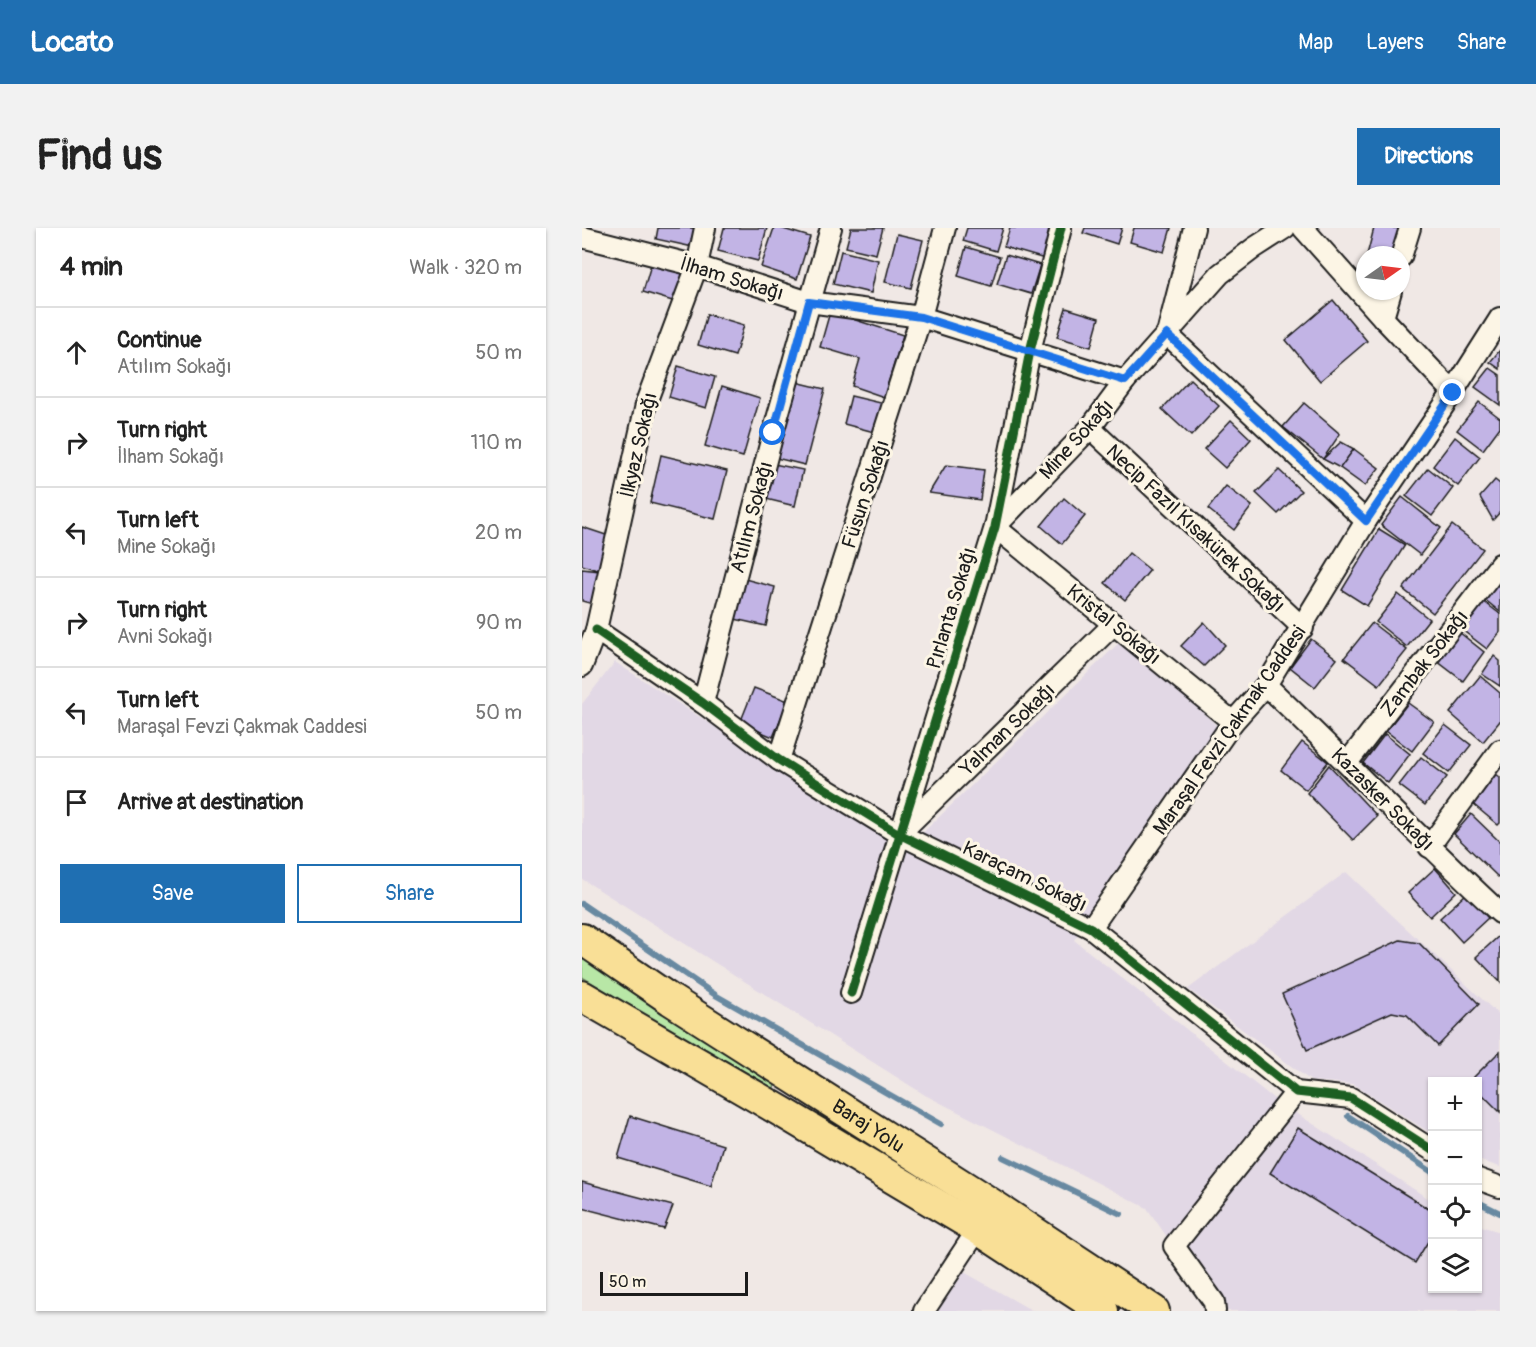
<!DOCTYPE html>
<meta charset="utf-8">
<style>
body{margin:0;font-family:Pangolin,sans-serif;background:#f2f2f2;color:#222}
.controls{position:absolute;right:18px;bottom:18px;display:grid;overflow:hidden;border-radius:0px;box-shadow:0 2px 4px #0004}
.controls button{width:54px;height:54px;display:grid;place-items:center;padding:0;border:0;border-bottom:2px solid #e0e0e0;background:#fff;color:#222;font:30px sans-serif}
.compass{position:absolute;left:774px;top:18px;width:54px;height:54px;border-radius:50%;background:#fff;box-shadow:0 2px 4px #0004;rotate:76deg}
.scale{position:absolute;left:18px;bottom:15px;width:148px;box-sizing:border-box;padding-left:6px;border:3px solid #1c1c1c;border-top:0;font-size:16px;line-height:21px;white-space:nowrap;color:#1c1c1c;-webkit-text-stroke:4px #fcf5e5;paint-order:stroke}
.stop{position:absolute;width:18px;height:18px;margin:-14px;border:4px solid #1a73e8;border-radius:50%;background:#fff}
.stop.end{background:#1a73e8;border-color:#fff;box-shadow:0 2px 6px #0008}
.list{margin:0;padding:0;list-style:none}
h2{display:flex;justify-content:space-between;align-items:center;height:78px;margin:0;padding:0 24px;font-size:26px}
h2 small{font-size:20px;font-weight:400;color:#767676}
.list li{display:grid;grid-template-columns:39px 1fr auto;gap:18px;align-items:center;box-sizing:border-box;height:90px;padding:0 24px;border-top:2px solid #e0e0e0}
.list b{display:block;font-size:22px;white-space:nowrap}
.list p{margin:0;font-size:20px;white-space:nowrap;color:#767676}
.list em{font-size:20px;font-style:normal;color:#767676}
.actions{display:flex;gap:12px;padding:18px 24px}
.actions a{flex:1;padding:14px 0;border:2px solid #1f6fb2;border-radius:0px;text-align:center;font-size:21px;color:#1f6fb2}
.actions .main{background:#1f6fb2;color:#fff}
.icon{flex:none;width:33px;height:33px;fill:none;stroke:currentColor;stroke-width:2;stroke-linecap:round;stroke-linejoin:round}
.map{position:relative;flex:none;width:918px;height:1083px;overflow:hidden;border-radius:0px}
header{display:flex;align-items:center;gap:36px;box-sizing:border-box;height:84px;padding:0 30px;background:#1f6fb2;color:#fff}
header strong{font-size:28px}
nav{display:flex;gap:33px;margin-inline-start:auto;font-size:21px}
.intro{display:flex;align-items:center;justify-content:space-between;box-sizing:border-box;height:144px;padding:0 36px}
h1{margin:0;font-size:42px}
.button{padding:15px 27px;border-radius:0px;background:#1f6fb2;color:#fff;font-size:21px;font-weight:700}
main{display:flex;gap:36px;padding:0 36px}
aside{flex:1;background:#fff;border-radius:0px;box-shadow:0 2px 4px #0004}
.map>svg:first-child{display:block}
</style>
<header>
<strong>Locato</strong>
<nav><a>Map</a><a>Layers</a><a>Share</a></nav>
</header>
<div class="intro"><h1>Find us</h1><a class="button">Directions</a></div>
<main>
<aside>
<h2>4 min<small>Walk · 320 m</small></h2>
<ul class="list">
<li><svg class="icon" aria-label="ahead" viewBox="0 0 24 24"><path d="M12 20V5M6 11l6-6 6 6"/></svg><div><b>Continue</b><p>Atılım Sokağı</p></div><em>50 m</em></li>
<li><svg class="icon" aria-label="right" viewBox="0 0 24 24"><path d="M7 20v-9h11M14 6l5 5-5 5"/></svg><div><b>Turn right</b><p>İlham Sokağı</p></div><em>110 m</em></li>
<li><svg class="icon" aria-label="left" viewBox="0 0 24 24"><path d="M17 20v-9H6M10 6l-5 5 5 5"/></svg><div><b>Turn left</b><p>Mine Sokağı</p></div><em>20 m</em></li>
<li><svg class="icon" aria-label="right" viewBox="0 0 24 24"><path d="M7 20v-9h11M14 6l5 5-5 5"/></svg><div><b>Turn right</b><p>Avni Sokağı</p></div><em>90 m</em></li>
<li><svg class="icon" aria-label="left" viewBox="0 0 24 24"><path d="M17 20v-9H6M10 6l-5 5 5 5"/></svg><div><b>Turn left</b><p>Maraşal Fevzi Çakmak Caddesi</p></div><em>50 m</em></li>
<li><svg class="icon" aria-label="arrive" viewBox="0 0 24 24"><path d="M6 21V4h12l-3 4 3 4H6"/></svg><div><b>Arrive at destination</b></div></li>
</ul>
<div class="actions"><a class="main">Save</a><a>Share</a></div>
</aside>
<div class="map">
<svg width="918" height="1083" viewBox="0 0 918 1083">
<rect width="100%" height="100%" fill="#f0e8e5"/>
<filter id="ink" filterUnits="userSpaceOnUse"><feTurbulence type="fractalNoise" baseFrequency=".0167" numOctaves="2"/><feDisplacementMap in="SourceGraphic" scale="12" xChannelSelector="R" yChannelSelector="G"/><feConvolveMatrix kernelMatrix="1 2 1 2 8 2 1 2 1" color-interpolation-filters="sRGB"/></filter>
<g filter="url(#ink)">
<!-- built -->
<g fill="#e2d8e5">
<path d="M543,409L639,502L492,712L691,870L850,973V1060H896V997L918,1004V1083H636L565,980L343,867L0,651V476L33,434L323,622Z"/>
<path d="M764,644L918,788V939L896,932V854H850V906L771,856L729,853L606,761Z"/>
<path d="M382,1044L451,1083H356Z"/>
</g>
<!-- green -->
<g fill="#b8e7a6" stroke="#6a8261" stroke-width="1.5">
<path d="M0,725L194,855L190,864L0,749Z"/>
<path d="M239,883L384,981L233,892Z"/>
</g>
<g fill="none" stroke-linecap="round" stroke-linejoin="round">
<!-- stream -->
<g stroke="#6789a1" stroke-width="6">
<path d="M0,676L135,768L359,896"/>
<path d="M766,888L850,944"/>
<path d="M421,929L539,986"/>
<path d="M896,974L918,985"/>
</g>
</g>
<!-- building -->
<g fill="#c2b4e5" stroke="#1c1c1c" stroke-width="1.5">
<path d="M76,0H115L111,19L74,11Z"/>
<path d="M142,0H185L176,33L136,23Z"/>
<path d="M192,0H198L228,9L215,51L179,39Z"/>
<path d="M269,0H301L294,26L264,19Z"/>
<path d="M385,0H421L414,23L381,13Z"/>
<path d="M428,0H472L463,31L422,19Z"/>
<path d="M503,0H540L535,16L501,5Z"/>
<path d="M552,0H589L582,24L548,14Z"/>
<path d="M792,0H820L812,27H785Z"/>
<path d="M315,6L341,12L329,60L303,54Z"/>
<path d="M384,19L418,29L409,58L376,48Z"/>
<path d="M259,23L296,32L289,65L251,56Z"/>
<path d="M424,27L458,37L449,66L415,56Z"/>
<path d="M70,33L106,44L97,75L61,64Z"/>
<path d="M751,72L785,113L738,153L704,112Z"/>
<path d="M484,80L517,90L509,119L475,109Z"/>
<path d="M248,84L321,107L302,169L270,158L278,131L238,119Z"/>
<path d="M125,86L162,97L153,128L116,117Z"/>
<path d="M918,122V141L908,134Z"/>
<path d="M96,138L133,149L124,180L87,169Z"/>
<path d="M908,140L918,147V177L893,159Z"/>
<path d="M608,151L637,178L609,208L580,181Z"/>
<path d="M214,154L243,161L223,237L194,230Z"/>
<path d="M140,158L178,170L161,229L123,218Z"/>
<path d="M269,168L303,176L296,205L262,196Z"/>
<path d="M897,174L918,190V199L901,222L875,202Z"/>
<path d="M722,175L758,206L741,231L701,199Z"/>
<path d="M649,192L669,211L643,240L622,221Z"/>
<path d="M873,209L898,229L876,258L851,238Z"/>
<path d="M759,214L772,221L758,240L741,231Z"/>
<path d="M772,221L797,240L783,258L758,240Z"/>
<path d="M79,227L145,243L133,291L68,275Z"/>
<path d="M187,235L221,242L213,278L180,270Z"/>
<path d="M364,237L402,242L398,272L347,265Z"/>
<path d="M846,240L871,260L850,288L824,268Z"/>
<path d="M697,242L719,263L696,286L674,265Z"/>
<path d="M913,252L918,256V284L911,292L898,269Z"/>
<path d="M644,258L670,278L652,302L626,281Z"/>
<path d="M820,269L859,300L838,327L799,297Z"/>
<path d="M482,270L503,288L480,316L459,298Z"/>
<path d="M870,297L901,321L851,385L821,361Z"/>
<path d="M0,299L27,308L18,343L0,337Z"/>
<path d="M797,301L823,317L785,378L760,362Z"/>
<path d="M547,325L568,342L543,372L523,355Z"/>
<path d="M0,341L18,343L11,376L0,373Z"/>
<path d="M918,348V384L901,370Z"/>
<path d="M159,350L193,359L184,398L148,390Z"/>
<path d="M816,366L847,391L825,419L794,394Z"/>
<path d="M901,373L918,386V404L905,421L879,401Z"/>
<path d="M622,394L643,417L622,438L599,418Z"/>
<path d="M790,395L825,422L797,457L762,430Z"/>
<path d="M877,404L902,424L881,453L855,433Z"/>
<path d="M729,411L755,431L733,459L708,439Z"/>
<path d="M912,428L918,433V458L900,446Z"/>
<path d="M898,448L918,465V493L901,514L868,485Z"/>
<path d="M172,460L206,473L191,509L158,495Z"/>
<path d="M826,475L852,494L830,523L804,503Z"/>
<path d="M863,497L889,517L867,545L841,525Z"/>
<path d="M803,506L828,526L806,555L781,535Z"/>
<path d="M720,514L746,534L724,562L699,542Z"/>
<path d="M839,529L865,549L843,577L817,557Z"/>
<path d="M747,537L795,588L771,612L725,565Z"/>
<path d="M910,543L918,549V595L916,597L886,572Z"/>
<path d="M889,586L918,614V647L916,649L872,606Z"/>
<path d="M853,640L874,664L848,689L826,665Z"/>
<path d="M884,666L906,690L880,714L858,690Z"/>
<path d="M918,707V754L894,729Z"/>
<path d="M818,712L837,715L897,776L856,818L825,787L810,784L725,822L700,766Z"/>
<path d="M918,823V884L896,862V854H887Z"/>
<path d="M48,888L141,917L129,958L36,930Z"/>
<path d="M716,900L850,983V1007L833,1035L688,945Z"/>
<path d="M0,954L91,978L82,1001L0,980Z"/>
</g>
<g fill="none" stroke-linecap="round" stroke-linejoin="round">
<defs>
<g id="minor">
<path d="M612,0L585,106L784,293"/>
<path d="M721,0L801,90L871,164"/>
<path d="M0,9L115,38L227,74L339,89L543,153"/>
<path d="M819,29L828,0"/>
<path d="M801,90L809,63"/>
<path d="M508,200L721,400"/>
<path d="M14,402L121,475L197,532L317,606L509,700L714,864L769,870L850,922"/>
<path d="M0,438L14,402L65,172L115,38L123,0"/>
<path d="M684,457C763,532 838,611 918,685"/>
<path d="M121,475L191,205L249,0"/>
<path d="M651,494L413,299L508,200L543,153L638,46L672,20L703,0"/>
<path d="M197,532L339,89L363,0"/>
<path d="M765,535L918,336"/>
<path d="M319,604L532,396"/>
<path d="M847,619L918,522"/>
<path d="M509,700L651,494L684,457L784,293L871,164L918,90"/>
<path d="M269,765L413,299L448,123L479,0"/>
<path d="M896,951L918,959"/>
<path d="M342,1083L396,1001"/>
<path d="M633,1083L632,1074L592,1018L714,864"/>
</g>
<g id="primary">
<path id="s1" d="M0,711L89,772L408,975L572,1083"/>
<path d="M0,768L202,885L396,1001L521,1083"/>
</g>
</defs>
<!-- minor casing -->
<use href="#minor" stroke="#1c1c1c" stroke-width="24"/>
<!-- primary casing -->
<use href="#primary" stroke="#1c1c1c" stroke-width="34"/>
<!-- minor -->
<use href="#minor" stroke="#fcf5e5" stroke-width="20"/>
<!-- primary -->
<use href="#primary" stroke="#f9df96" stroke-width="30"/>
<defs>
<g id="cycleway">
<path d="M14,402L121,475L197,532L317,606L509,700L714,864L769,870L850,922"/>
<path d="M269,765L413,299L448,123L479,0"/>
</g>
</defs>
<!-- cycleway casing -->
<use href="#cycleway" stroke="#fcf5e5" stroke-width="13"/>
<!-- cycleway -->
<use href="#cycleway" stroke="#1b5e20" stroke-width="9"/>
</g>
</g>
<g fill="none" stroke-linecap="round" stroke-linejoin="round" filter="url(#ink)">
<!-- route -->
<path stroke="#1a73e8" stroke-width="8" d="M191,205L227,74L339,89L543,153L585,106L784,293L871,165"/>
</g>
<g text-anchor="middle" stroke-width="6" stroke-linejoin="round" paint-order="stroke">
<!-- street labels -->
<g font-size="20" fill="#1c1c1c" stroke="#fcf5e5">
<text transform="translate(150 50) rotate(17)" y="7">İlham Sokağı</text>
<text transform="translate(494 211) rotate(-48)" y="7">Mine Sokağı</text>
<text transform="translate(56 217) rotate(-77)" y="7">İlkyaz Sokağı</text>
<text transform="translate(283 266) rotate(-72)" y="7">Füsun Sokağı</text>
<text transform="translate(169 289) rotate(-75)" y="7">Atılım Sokağı</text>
<text transform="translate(614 300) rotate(43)" y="7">Necip Fazıl Kısakürek Sokağı</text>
<text transform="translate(369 380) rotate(-73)" y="7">Pırlanta Sokağı</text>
<text transform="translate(532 396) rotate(39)" y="7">Kristal Sokağı</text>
<text transform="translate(842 435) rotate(-52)" y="7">Zambak Sokağı</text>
<text transform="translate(425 501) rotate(-44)" y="7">Yalman Sokağı</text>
<text transform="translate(647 502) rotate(-55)" y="7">Maraşal Fevzi Çakmak Caddesi</text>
<text transform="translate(801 571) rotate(45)" y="7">Kazasker Sokağı</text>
<text transform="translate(443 648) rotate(26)" y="7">Karaçam Sokağı</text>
<text dy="7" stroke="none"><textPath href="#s1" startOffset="342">Baraj Yolu</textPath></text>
</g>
</g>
</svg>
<div class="controls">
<button>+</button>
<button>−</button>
<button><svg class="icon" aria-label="locate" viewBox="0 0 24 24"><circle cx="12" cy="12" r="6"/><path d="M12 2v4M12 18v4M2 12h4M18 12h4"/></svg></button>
<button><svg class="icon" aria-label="layers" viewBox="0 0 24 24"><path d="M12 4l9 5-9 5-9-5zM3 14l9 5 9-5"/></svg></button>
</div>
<svg class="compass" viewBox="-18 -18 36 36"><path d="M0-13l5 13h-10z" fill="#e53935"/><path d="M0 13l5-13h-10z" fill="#767676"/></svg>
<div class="scale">50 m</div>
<div class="stop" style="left:191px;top:205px"></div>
<div class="stop end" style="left:871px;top:165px"></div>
</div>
</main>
